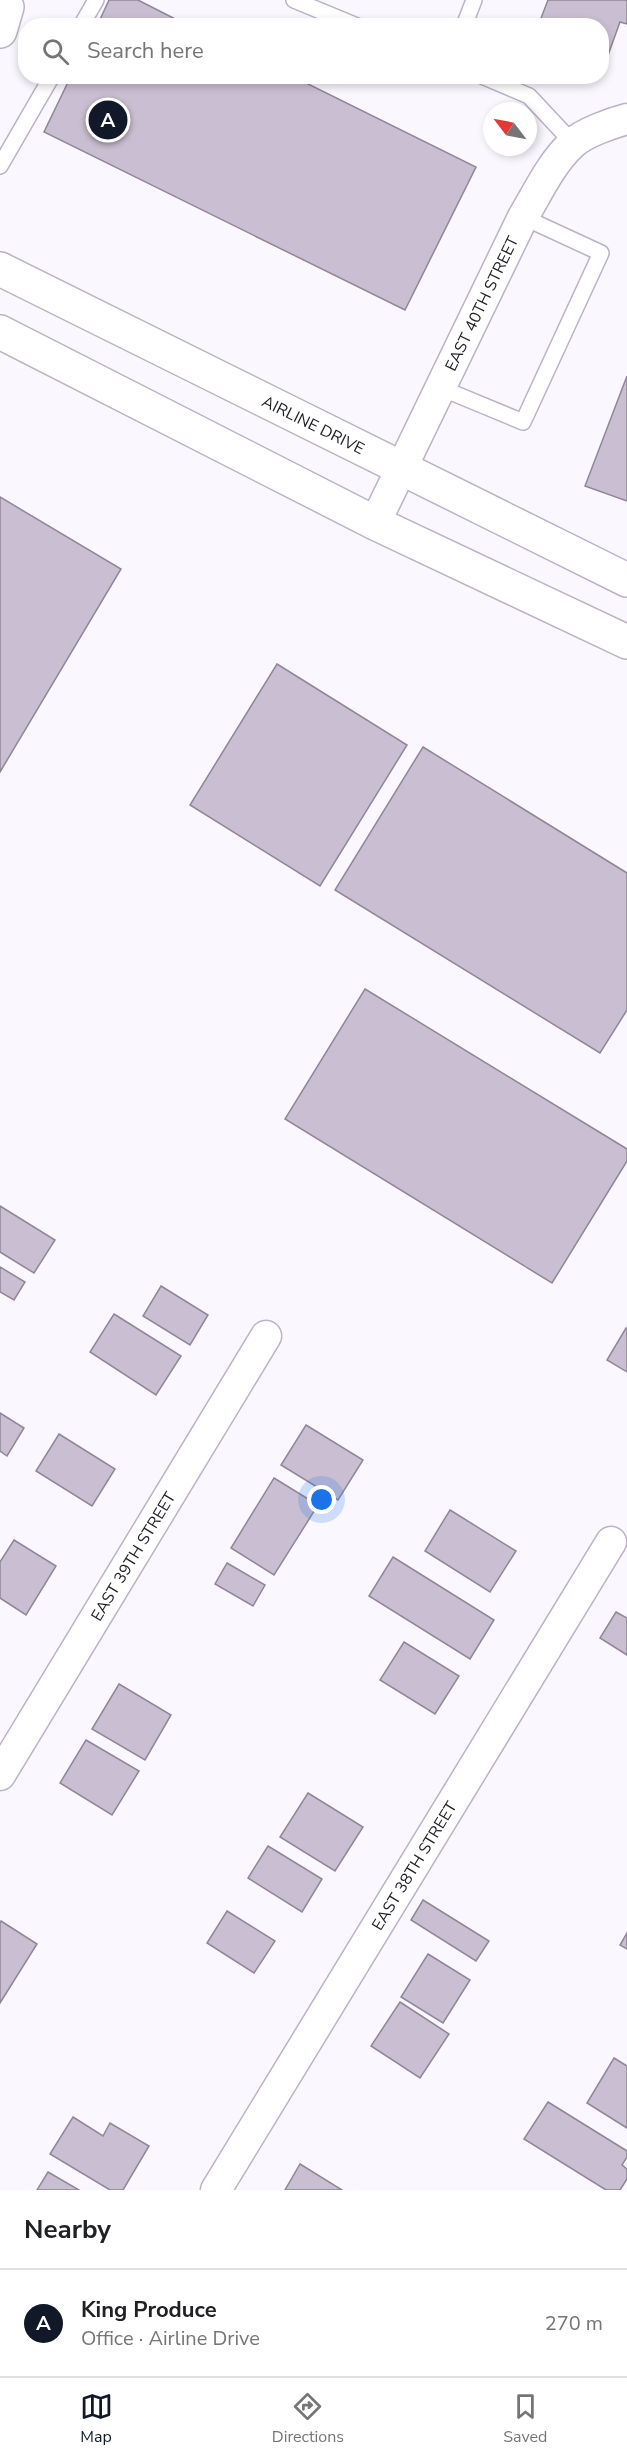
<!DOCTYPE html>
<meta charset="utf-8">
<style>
body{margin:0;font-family:"Nunito Sans",sans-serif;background:#f6f6f6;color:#202124}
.compass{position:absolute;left:483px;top:102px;width:54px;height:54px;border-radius:50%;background:#fff;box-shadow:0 3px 9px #0003;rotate:302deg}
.you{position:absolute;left:322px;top:1500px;width:21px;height:21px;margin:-15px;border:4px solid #fff;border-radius:50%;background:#1a73e8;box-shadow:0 0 0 9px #1a73e833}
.badge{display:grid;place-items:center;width:39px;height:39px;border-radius:50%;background:#111827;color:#fff;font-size:20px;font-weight:700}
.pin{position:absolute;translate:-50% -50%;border:3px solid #fff;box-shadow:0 2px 6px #0006}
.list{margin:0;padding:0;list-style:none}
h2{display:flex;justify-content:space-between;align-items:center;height:78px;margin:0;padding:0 24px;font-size:26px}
h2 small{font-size:20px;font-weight:400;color:#757577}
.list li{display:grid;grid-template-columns:39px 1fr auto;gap:18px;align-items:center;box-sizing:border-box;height:108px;padding:0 24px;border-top:2px solid #e0e0e0}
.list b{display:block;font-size:22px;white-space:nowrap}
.list p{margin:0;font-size:20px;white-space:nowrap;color:#757577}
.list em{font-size:20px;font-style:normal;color:#757577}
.icon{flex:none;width:33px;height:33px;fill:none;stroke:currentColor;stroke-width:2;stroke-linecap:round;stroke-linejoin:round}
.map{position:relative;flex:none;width:627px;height:2190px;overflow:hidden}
.search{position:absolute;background:#fff;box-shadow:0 3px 9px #0003;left:18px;right:18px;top:18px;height:66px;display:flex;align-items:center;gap:15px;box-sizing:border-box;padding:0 21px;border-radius:24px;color:#757577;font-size:22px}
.sheet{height:186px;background:#fff}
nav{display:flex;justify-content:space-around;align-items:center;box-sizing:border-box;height:84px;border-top:2px solid #e0e0e0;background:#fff;font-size:16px;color:#757577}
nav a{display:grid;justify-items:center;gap:3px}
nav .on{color:#111827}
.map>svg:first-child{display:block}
</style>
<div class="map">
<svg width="627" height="2190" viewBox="0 0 627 2190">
<rect width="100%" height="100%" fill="#fbf7ff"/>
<!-- building -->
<g fill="#cabfd2" stroke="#908697" stroke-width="1.5">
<path d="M109,0H138L189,26H97Z"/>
<path d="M548,0H627V24L620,22L607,58L602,55V26H538Z"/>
<path d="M71,76H292L476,167L405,310L44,132Z"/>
<path d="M627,376V501L585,486Z"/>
<path d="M0,497L121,569L0,772Z"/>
<path d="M277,664L407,745L320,886L190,805Z"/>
<path d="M423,747L627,873V1010L600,1053L335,890Z"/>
<path d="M365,989L627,1149V1161L552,1283L285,1119Z"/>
<path d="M0,1206L55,1240L34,1273L0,1252Z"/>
<path d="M0,1267L25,1282L14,1300L0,1292Z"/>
<path d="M161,1286L208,1315L190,1345L143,1316Z"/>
<path d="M114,1314L181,1356L156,1395L90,1352Z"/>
<path d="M626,1328L627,1329V1372L607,1360Z"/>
<path d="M0,1413L24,1428L7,1456L0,1451Z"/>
<path d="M306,1425L363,1460L338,1500L281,1465Z"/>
<path d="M59,1434L115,1469L92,1506L36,1471Z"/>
<path d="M274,1478L318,1505L274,1575L231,1548Z"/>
<path d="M450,1510L516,1551L490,1592L425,1551Z"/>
<path d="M14,1540L56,1566L26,1615L0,1598V1562Z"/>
<path d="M393,1557L494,1620L470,1659L369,1596Z"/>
<path d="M227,1563L265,1585L253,1606L215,1584Z"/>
<path d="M616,1612L627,1618V1655L600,1638Z"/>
<path d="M404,1642L459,1676L435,1714L380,1680Z"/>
<path d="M119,1684L171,1715L145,1760L92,1729Z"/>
<path d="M86,1740L139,1771L112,1815L60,1783Z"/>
<path d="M308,1793L363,1827L335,1871L280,1837Z"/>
<path d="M268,1846L322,1879L302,1912L248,1878Z"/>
<path d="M423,1900L489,1941L476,1961L411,1920Z"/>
<path d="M227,1911L275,1941L254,1973L207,1943Z"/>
<path d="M1,1921L37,1944L0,2003V1923Z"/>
<path d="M627,1933V1949L620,1945Z"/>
<path d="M428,1954L470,1980L443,2023L401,1997Z"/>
<path d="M400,2002L449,2034L420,2078L371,2046Z"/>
<path d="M614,2058L627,2066V2128L587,2103Z"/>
<path d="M548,2102L627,2151V2157L622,2165L627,2169V2179L620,2190H606L524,2139Z"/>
<path d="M73,2117L103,2136L110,2123L149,2146L123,2190H110L50,2154Z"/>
<path d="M300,2164L342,2190H285Z"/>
<path d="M48,2172L79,2190H37Z"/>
</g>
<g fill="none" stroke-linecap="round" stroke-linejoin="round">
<defs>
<g id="lane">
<path d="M294,0L357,26"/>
<path d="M81,26L96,0"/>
<path d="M464,26L474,0"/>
<path d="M482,76L529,96L573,143"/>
<path d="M0,166L52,76"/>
<path d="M441,388L523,422L601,253L523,217"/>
</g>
<g id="street">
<path id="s1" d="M375,523L523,217C537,194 551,163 572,144C583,133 612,123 627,119"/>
<path id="s2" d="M0,1775L266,1336"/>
<path id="s3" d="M216,2190L611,1542"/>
</g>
<g id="secondary">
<path id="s4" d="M0,269L627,580"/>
<path d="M0,332L375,523L627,642"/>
</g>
<path id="highway" d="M0,31L7,7"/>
</defs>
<!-- lane casing -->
<use href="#lane" stroke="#bdb2c5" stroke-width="18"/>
<!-- street casing -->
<use href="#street" stroke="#bdb2c5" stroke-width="33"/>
<!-- secondary casing -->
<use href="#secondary" stroke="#bdb2c5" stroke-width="36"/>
<!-- highway casing -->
<use href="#highway" stroke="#bdb2c5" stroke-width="36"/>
<!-- lane -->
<use href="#lane" stroke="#fff" stroke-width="15"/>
<!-- street -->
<use href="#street" stroke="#fff" stroke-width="30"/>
<!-- secondary -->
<use href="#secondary" stroke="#fff" stroke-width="33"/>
<!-- highway -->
<use href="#highway" stroke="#fff" stroke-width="33"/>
</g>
<g text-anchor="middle" stroke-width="6" stroke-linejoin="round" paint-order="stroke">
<!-- street labels -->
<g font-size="16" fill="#211d24" stroke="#fff">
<text dy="6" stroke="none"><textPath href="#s1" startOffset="244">EAST 40TH STREET</textPath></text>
<text dy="6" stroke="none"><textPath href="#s4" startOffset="350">AIRLINE DRIVE</textPath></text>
<text dy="6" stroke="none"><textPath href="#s2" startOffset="256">EAST 39TH STREET</textPath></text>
<text dy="6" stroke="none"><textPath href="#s3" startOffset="380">EAST 38TH STREET</textPath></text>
</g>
</g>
</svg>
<svg class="compass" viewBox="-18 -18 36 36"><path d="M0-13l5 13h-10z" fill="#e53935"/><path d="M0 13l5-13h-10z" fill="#757577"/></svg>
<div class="you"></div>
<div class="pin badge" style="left:108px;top:120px">A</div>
<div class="search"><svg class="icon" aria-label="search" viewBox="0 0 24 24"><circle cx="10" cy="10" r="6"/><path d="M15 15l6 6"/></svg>Search here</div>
</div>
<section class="sheet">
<h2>Nearby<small></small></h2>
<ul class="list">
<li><span class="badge">A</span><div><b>King Produce</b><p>Office · Airline Drive</p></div><em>270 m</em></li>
</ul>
</section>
<nav>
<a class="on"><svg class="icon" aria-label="map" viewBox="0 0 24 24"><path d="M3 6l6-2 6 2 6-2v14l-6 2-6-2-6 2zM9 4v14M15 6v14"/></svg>Map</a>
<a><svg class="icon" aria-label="directions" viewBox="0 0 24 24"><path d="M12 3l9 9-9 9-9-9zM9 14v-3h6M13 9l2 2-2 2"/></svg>Directions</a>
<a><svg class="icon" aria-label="saved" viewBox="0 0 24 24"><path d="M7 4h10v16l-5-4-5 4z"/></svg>Saved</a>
</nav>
